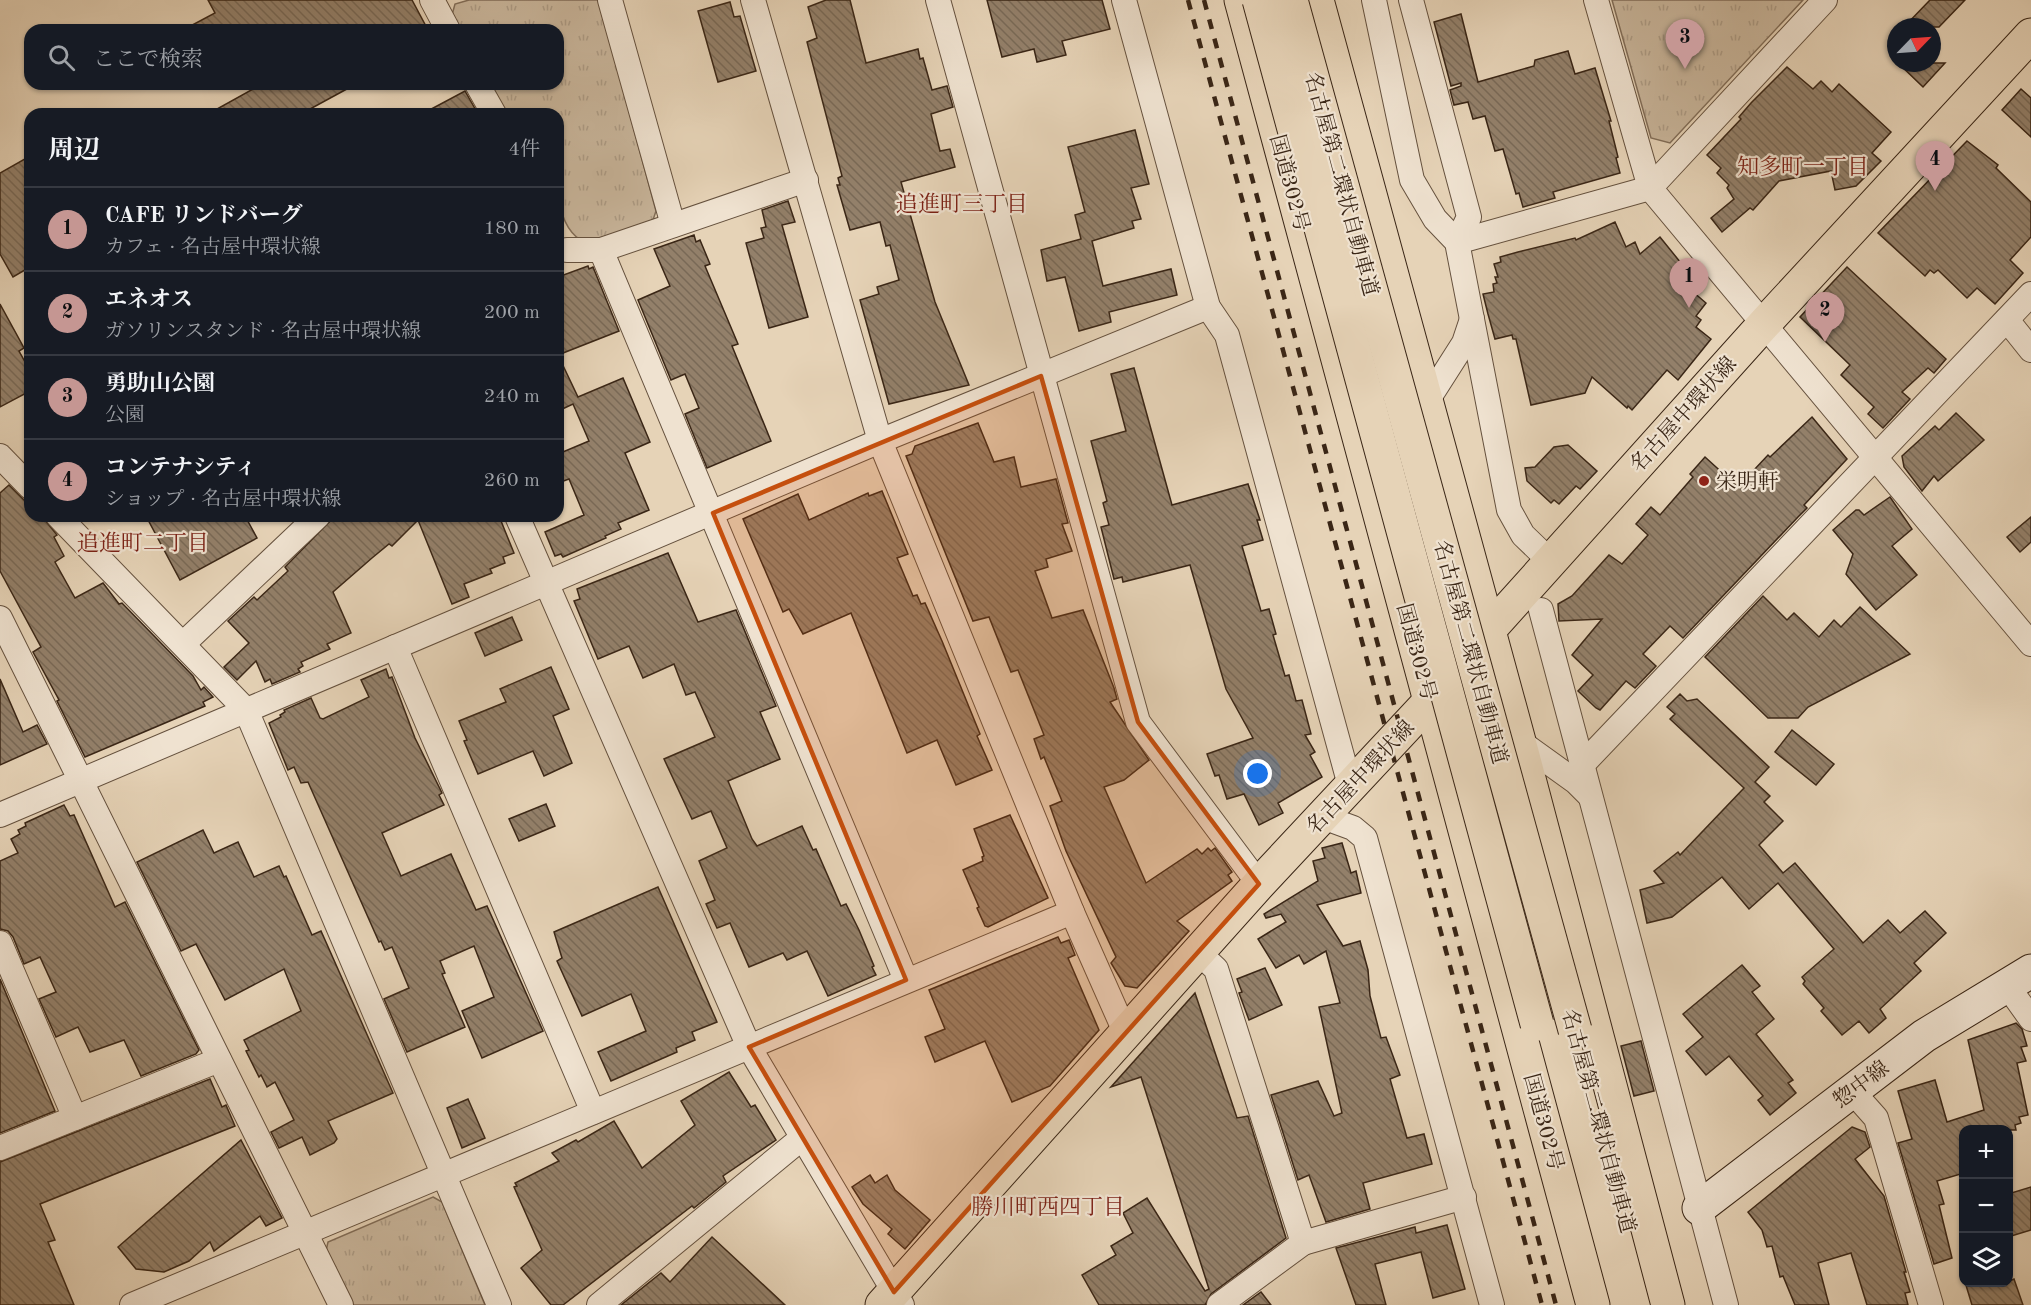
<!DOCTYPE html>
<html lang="ja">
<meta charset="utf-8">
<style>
body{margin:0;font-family:"Old Standard TT","Noto Serif JP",serif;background:#20242c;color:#f1f3f6}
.controls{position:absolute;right:18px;bottom:18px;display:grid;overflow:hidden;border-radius:12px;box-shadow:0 2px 4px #0004}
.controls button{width:54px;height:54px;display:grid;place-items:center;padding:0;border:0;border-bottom:2px solid #363941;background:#171b24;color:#f1f3f6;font:30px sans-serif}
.compass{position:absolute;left:1887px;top:18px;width:54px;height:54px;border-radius:50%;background:#171b24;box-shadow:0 2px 4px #0004;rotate:65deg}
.you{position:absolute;left:1258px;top:774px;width:21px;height:21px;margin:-15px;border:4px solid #fff;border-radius:50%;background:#1a73e8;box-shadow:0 0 0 9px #1a73e833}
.badge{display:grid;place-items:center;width:39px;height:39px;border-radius:50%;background:#c59692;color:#111;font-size:20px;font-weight:700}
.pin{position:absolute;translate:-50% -50px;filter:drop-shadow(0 2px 3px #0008)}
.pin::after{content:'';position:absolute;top:32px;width:21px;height:18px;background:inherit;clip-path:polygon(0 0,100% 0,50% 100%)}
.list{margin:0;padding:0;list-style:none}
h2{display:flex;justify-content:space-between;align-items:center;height:78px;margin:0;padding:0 24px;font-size:26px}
h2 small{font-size:20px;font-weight:400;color:#9ea1a6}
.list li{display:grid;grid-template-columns:39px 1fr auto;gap:18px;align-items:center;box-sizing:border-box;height:84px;padding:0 24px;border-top:2px solid #363941}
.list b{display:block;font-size:22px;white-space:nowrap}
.list p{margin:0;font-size:20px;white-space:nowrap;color:#9ea1a6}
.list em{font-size:20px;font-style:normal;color:#9ea1a6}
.icon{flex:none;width:33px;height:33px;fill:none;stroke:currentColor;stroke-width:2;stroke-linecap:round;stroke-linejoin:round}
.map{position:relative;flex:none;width:2031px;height:1305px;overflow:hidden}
.search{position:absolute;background:#171b24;box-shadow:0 2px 4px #0004;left:24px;top:24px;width:540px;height:66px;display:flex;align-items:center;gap:15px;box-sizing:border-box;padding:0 21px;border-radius:18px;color:#9ea1a6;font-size:22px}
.panel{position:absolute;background:#171b24;box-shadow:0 2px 4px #0004;left:24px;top:108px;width:540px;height:414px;border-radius:18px}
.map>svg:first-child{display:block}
</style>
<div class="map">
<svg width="2031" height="1305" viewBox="0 0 2031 1305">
<defs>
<pattern id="park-tufts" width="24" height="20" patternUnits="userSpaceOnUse" patternTransform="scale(1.5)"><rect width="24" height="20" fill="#c9b69c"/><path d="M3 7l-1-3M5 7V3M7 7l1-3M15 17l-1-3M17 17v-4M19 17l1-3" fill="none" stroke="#ad9c86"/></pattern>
<pattern id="building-back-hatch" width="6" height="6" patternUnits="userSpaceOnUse" patternTransform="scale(1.5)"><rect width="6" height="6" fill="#93806a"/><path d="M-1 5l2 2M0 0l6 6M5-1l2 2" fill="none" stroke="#796956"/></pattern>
</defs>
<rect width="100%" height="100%" fill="#e6d3b7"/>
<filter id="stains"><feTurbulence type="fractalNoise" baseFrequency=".00333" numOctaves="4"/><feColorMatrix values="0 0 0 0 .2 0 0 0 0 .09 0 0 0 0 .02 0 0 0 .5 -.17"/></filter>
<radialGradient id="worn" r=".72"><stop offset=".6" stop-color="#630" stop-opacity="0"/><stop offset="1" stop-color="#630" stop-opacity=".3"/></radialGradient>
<!-- park -->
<g fill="url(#park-tufts)" stroke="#826e59" stroke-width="1.5">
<path d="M469,0H599L656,211L653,220L586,243C546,226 558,150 558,114H507L490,84H558V30H461L452,15L455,4Z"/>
<path d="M1612,0H1803L1670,143L1651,138Z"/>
<path d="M433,1197L442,1202L485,1305H352L326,1251L328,1242Z"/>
</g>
<!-- building -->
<g fill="url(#building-back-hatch)" stroke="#3a2616" stroke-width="1.5">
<path d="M208,0H412L428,30H183L215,13Z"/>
<path d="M826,0H850L866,63L918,49L920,59L923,58L932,90L947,86L953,107L931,114L940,151L950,149L955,167L901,182L935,302L969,385L889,404L860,300L879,294L877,287L899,280L890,245L886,246L880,222L850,230L837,185H840L838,178L842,176L807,42L817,38L808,7Z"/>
<path d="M987,0H1102L1110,29L1062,41L1066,55L1037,62L1034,49L1002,57Z"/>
<path d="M1930,0H1965L1939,27H1904Z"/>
<path d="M730,2L734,17L740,16L756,71L718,82L698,11Z"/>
<path d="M1461,14L1478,82L1534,66L1535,60L1568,51L1575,74L1595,68L1611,121H1609L1618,157L1616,158L1620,173L1553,192L1555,198L1523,207L1519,193L1516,194L1503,149L1495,151L1485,116L1473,119L1468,102L1454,105L1450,90L1461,86V83L1451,86L1434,22Z"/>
<path d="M1898,63H1945L1923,87Z"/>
<path d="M1787,67L1813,89L1821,81L1832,92L1839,84L1891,132L1872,153L1881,161L1856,186L1835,190L1831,171L1779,181L1753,210L1750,208L1722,232L1711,218L1734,199L1727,188L1729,185L1717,173L1721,168L1707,155L1741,119L1739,117L1751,103Z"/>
<path d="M262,84H356L301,114H208Z"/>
<path d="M2021,89L2031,98V137L2002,110Z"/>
<path d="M465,91L478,114H422Z"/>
<path d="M1135,130L1149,184L1131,188L1141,219L1132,221L1134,228L1092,241L1103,286L1171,269L1177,295L1109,312L1111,322L1079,331L1065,277L1047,281L1041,250L1081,239L1075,215L1085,212L1068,147Z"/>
<path d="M1967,141L1998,165L1996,168L2031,202V237L2010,260L2023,273L1995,304L1977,288L1967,298L1938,270L1934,273L1930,270L1925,276L1878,233Z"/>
<path d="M30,156V267L13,277L0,254V173Z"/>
<path d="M788,201L795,222L782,225L808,317L769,328L746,243L764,238L761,228L766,227L762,210Z"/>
<path d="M1615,222L1626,247L1635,242L1640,254L1660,237L1693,278L1685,285L1706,303L1696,316L1701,320L1696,327L1711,339L1678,380L1667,370L1632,410L1628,406L1627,408L1592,377L1585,393L1531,405L1516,339H1513L1512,335L1495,339L1488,314L1483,294L1494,292L1493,284L1497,283L1495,277H1498L1494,264L1501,262L1500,257L1518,252L1575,238L1576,240Z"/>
<path d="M694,235L696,242L700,240L710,264L705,266L738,344L732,346L771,441L707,468L685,414L699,408L685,374L671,380L638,300L670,286L654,249Z"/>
<path d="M588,266L589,269L593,267L619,331L558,355L578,397L623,378L650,442L625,453L649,510L618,523L621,529L605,536L606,538L563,557L561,554L555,556L545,532L584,515L569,479L558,483V454L589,441L573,404L558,411V277Z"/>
<path d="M1847,267L1946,359L1934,373L1928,368L1902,392L1910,399L1883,428L1868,414L1874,407L1841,375L1850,365L1800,317Z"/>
<path d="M0,304L24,348L19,351L30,371V391L0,407Z"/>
<path d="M1134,368L1172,505L1248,484L1260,520H1257L1263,540L1242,546L1261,611L1269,609L1276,634L1273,635L1285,676L1289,675L1296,701L1302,700L1311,734L1305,735L1315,752L1310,755L1322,777L1278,803L1283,813L1259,825L1244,794L1227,799L1219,775L1215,776L1207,754L1253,738L1226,689L1190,565L1123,582L1122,577L1114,579L1101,527L1109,525L1103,503L1107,501L1091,441L1126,431L1111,374Z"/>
<path d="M1956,413L1984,440L1938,481L1934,476L1922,491L1904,467L1902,456L1935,426L1939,430Z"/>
<path d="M1812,417L1847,459L1804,505L1807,508L1798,517L1683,638L1670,626L1643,654L1656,666L1635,688L1626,681L1600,710L1596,708L1578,691L1593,675L1572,655L1602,619L1559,621L1558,604L1572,596L1609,555L1622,564L1648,535L1636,524L1651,507L1660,515L1693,477L1690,474L1705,457L1738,487L1768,455L1770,457Z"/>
<path d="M978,423L994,462L1014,457L1021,487L1056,479L1068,523L1062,524L1072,551L1046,559L1048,567L1035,571L1052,618L1083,610L1114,688L1117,699L1110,702L1149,760L1124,780L1104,787L1146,883L1197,849L1202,854L1208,848L1211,851L1215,848L1232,872L1228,875L1232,881L1177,921L1189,931L1137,988L1125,986L1111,963L1116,957L1066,851L1050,806L1062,801L1044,757L1041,759L1034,739L1044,735L1018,670L1011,672L989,617L973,621L906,456L912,454L915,446Z"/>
<path d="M1568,445L1597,471L1580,489L1576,486L1559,504L1554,500L1551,503L1527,481L1525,468L1535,467L1554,447Z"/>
<path d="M9,485L30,506V516H42L57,535L54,537L64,556L55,562L75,598L103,583L119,604L122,603L193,676L201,690L204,687L213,697L203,702L205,706L85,757L57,701L59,700L33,652L41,647L0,571V493Z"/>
<path d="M882,491L908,554L897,558L913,596L917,595L921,604L925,603L942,641L980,734L977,736L992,770L956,785L937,740L907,753L851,613L803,634L789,609L783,612L743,519L798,494L809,520L868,493L869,496Z"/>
<path d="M1890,497L1912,529L1892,546L1917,575L1876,610L1846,574L1853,554L1833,530L1856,510H1859L1864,515Z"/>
<path d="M146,516H245L257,538L180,580Z"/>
<path d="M335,516H499L514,553L503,557L505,563L490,569L492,573L464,584L469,597L452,604L418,520L392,546L389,544L372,558L333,592L351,633L327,644L330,649L301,662L303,666L298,669L300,672L272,684L270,679L265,682L256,661L237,680L224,667L249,643L228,621L254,597L257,600L288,571L285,567Z"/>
<path d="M2031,517V542L2020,552L2007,537Z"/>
<path d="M668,553L698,622L736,610L776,706L760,712L780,759L728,781L752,839L757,846L802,826L813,850L816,849L841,906L846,904L859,930L874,966L872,967L876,975L828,996L807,951L787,960L783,953L749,967L730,923L717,928L706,904L715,900L699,861L727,848L711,811L692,819L664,759L715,737L695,692L686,695L674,664L643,678L629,646L598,659L574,601L580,599L577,589Z"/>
<path d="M1763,596L1787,620L1794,613L1819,637L1834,620L1841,627L1860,607L1910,654L1808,707L1798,718H1768L1705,657Z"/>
<path d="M512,617L522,640L485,656L475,633Z"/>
<path d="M551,667L569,709L553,716L572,763L544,776L533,751L478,774L464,741L467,740L459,721L506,702L500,689Z"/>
<path d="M386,669L389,678L392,677L415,738L442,793L439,795L444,805L382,833L401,876L451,854L476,910L487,906L543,1031L482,1058L462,1011L494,997L474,946L440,961L445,973L442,974L465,1027L407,1052L384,999L409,988L392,947L385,950L381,941L379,942L308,782L301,783L294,767L288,770L269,723L281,717L280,715L285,712L284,710L311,698L320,718L323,719L369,697L361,680Z"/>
<path d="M0,679L23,732L37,725L47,744L0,765Z"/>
<path d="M1680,694L1687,701L1697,699L1769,767L1755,782L1770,796L1764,802L1783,821L1759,845L1783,873L1795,863L1863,943L1888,920L1900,933L1925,911L1946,933L1914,963L1921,971L1880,1009L1886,1018L1869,1033L1859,1021L1842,1035L1821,1011L1824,1008L1803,984L1805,981L1802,977L1834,949L1778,883L1749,909L1722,877L1672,917L1647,923L1640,890L1664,883L1654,871L1678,852L1680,855L1744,788L1670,719L1675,714L1667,707Z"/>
<path d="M1792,730L1834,764L1816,785L1775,752Z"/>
<path d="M546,804L555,826L519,841L509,819Z"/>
<path d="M64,805L70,816L74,815L115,907L125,902L199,1050L196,1054L141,1076L124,1040L90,1052L78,1027L56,1037L39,999L56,992L40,957L24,964L13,937L8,931L0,929V861L18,853L11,839L20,834L18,830L26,826L25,823Z"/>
<path d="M1010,815L1048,898L988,927L985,926L977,908L979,907L963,870L983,861L982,857L984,856L974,829Z"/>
<path d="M203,830L214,853L238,842L254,877L279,866L284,877L286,876L312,935L321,931L393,1093L328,1121L337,1139L334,1143L310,1155L302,1137L279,1148L271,1132L294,1120L275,1082L267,1087L261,1075L259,1077L246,1051L249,1050L244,1040L301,1011L284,969L225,1000L196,944L181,951L137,862Z"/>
<path d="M1342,843L1351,873L1356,871L1361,893L1317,905L1343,946L1360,941L1368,970L1370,996L1381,1038L1386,1037L1400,1075L1390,1079L1407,1138L1424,1134L1432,1164L1363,1183L1370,1209L1326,1222L1309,1175L1298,1180L1271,1095L1318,1081L1334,1116L1342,1113L1319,1007L1340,1003L1326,951L1304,964L1299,955L1276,968L1258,939L1286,922L1281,914L1266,918L1264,914L1318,881L1313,861L1325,858L1322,848Z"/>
<path d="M658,887L717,1022L692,1032L695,1040L676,1048L677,1052L611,1081L598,1052L646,1031L631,994L582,1016L557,961L562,958L554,932Z"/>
<path d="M1058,937L1061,943L1069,940L1075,955L1068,958L1099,1030L1050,1086L1012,1102L985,1041L935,1062L925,1037L945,1029L929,990Z"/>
<path d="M1742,965L1760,986L1752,992L1774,1019L1756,1034L1793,1080L1788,1083L1796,1093L1770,1115L1758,1100L1763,1096L1729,1056L1706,1075L1686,1051L1703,1037L1683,1014Z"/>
<path d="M1265,968L1282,1005L1249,1020L1239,993L1242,992L1237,979Z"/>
<path d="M0,979L55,1111L0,1133Z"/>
<path d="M1195,993L1237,1118L1248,1116L1286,1238L1211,1294L1205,1305H1099L1082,1275L1116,1255L1111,1246L1133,1233L1123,1213L1147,1198L1205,1291L1209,1289L1141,1077L1111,1087Z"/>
<path d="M2016,1023L2022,1029L2027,1046L2021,1047L2026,1061L2017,1063L2028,1115L2019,1117L2021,1123L2015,1125L2016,1130H1964V1173L1937,1181L1944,1204L1939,1205L1952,1258L1934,1264L1898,1143L1912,1139L1898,1091L1935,1080L1947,1122L1984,1110L1968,1040Z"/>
<path d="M1641,1041L1654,1091L1634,1096L1621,1046Z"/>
<path d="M729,1072L751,1107L755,1105L776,1140L723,1176L726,1182L694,1208L692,1206L563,1305H551L521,1268L542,1250L514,1187L517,1186L515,1183L559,1161L552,1153L576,1140L578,1142L614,1121L642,1168L695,1125L681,1101Z"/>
<path d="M210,1079L222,1107L226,1105L235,1126L40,1204L55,1240L48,1242L74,1305H0V1162Z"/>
<path d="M468,1099L485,1138L462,1148L447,1108Z"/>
<path d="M1852,1127L1865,1132L1870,1147L1855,1159L1884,1196L1906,1272H1904L1910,1292L1905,1293L1908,1305H1867L1851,1253L1818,1263L1829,1305H1795L1783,1276L1780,1277L1772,1246L1767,1247L1762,1230L1748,1212Z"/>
<path d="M241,1140L282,1218L266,1226L260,1216L214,1251L210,1242L189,1261L164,1272L136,1269L118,1247Z"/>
<path d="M870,1175L875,1183L887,1175L895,1190L930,1220L905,1249L888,1234L892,1229L863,1204L852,1187Z"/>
<path d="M2031,1187V1230L2008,1237V1194Z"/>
<path d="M1447,1225L1465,1289L1433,1298L1421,1252L1375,1264L1386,1305H1356L1336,1248L1415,1227L1416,1233Z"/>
<path d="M712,1237L785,1305H621L661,1273L670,1282Z"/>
<path d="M2014,1279L2023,1305H1972L1965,1282H2008Z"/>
<path d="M1261,1292L1271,1305H1243Z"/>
</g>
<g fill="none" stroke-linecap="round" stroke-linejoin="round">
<defs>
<g id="street">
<path d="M432,0L448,30"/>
<path d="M610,0L673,225"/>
<path d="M753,0L880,441L1072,912L1126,1034"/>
<path d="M938,0L1138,722L1259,884"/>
<path d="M1124,0L1208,307L1227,335L1351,789"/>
<path d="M1374,0L1412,180L1435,219L1457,242L1509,510L1523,535L1551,562"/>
<path d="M1411,0L1469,217L1457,242"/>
<path d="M1596,0L1650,188L2031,644"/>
<path d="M477,84L494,114"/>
<path d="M1457,242L1650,188L1825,0"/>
<path d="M567,250H601L806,180"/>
<path d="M601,250L906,980"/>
<path d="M2007,320L2031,350"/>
<path d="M1427,401L1464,343L1472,319"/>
<path d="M0,456L30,487"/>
<path d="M58,516L246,710L499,1305"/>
<path d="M517,516L749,1047L902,1305"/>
<path d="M1541,610L1726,1305"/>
<path d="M0,618L341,1305"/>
<path d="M183,644L318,516"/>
<path d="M395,647L593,1112"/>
<path d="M1519,741L1576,782L1589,795"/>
<path d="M1581,766L2031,294"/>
<path d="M0,815L880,441L1208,307"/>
<path d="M1323,817L1353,828L1365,838L1492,1305"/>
<path d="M0,943L75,1118"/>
<path d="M1199,953L1216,969L1303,1243L1464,1197"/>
<path d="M2006,984L2031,1019"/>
<path d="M1852,1091L1876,1118L1931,1305"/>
<path d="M0,1148L219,1060"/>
<path d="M132,1305L1072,912"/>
<path d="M599,1305L802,1138"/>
<path d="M1219,1305L1303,1243"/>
</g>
<path id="secondary" d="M1699,1208L1924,1036L2031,971"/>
<path id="primary" d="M882,1305L1259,884L1430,701L1489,630L1764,324L2031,35"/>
<g id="highway">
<path d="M1241,0L1593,1305"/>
<path d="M1317,0L1519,741L1668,1305"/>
</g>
</defs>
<!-- street casing -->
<use href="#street" stroke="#65513e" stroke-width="26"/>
<!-- secondary casing -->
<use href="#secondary" stroke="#3a2616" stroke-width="35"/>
<!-- primary casing -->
<use href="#primary" stroke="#3a2616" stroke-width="35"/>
<!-- highway casing -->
<use href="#highway" stroke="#3a2616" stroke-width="35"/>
<!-- street -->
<use href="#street" stroke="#efe2d0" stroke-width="24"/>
<!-- secondary -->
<use href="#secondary" stroke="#efe2d0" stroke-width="33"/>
<!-- primary -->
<use href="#primary" stroke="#e6d3b7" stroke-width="33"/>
<!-- highway -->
<use href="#highway" stroke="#e6d3b7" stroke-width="33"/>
<!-- rail -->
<g stroke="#3a2616" stroke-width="4.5" stroke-dasharray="10 10" stroke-linecap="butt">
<path d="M1188,0L1542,1305"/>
<path d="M1204,0L1556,1305"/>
</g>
<defs>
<g id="highway-bridge">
<path d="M1259,0L1537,1024"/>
<path d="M1291,0L1575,1030"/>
</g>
</defs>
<!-- highway-bridge casing -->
<use href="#highway-bridge" stroke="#3a2616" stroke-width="35" stroke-linecap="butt"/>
<!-- highway-bridge -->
<use href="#highway-bridge" stroke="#e6d3b7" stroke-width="33"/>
</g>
<!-- marked area -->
<path fill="#c54f0e" fill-opacity="0.2" stroke="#c54f0e" stroke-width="4.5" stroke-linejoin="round" d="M1041,376L1138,722L1259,884L894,1292L749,1047L906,980L713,513Z"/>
<!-- markers -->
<circle fill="#8f2418" stroke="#efe2d0" stroke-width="2" cx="1704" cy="481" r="6"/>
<g text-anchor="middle" stroke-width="4.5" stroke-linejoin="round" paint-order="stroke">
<!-- street labels -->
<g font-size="21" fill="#3a2616" stroke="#efe2d0">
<text transform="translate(1290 183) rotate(75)" y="7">国道302号</text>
<text transform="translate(1342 184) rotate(75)" y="7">名古屋第二環状自動車道</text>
<text transform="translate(1683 414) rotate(-48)" y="7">名古屋中環状線</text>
<text transform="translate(1417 652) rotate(75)" y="7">国道302号</text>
<text transform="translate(1471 652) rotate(75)" y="7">名古屋第二環状自動車道</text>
<text transform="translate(1360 777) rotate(-47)" y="7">名古屋中環状線</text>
<text transform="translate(1861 1084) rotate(-37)" y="7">惣中線</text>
<text transform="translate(1599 1121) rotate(75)" y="7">名古屋第二環状自動車道</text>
<text transform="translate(1544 1122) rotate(75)" y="7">国道302号</text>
</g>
<!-- poi labels -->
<g font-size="21" fill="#3a2616" stroke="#efe2d0" text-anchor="start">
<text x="1716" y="488">栄明軒</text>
</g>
<!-- neighbourhood labels -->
<g font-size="22" fill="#7a1f14" stroke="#efe2d0">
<text x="1803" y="174">知多町一丁目</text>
<text x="962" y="211">追進町三丁目</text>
<text x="143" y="550">追進町二丁目</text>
<text x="1048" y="1214">勝川町西四丁目</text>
</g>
</g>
<rect width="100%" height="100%" filter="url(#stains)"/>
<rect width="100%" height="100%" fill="url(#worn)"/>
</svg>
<div class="controls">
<button>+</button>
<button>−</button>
<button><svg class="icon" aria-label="layers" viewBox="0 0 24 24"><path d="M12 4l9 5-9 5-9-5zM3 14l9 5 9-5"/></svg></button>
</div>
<svg class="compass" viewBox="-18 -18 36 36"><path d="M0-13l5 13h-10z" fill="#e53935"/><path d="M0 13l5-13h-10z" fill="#9ea1a6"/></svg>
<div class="you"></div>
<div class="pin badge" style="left:1689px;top:308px">1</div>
<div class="pin badge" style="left:1825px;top:342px">2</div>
<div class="pin badge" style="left:1685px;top:69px">3</div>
<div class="pin badge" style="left:1935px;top:191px">4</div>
<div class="search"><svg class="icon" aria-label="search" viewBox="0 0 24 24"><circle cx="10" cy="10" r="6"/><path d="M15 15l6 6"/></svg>ここで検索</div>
<section class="panel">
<h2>周辺<small>4件</small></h2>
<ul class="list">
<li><span class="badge">1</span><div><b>CAFE リンドバーグ</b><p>カフェ · 名古屋中環状線</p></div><em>180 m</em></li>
<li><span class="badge">2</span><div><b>エネオス</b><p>ガソリンスタンド · 名古屋中環状線</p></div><em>200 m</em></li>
<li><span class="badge">3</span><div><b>勇助山公園</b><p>公園</p></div><em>240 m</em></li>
<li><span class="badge">4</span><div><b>コンテナシティ</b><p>ショップ · 名古屋中環状線</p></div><em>260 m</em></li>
</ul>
</section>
</div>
